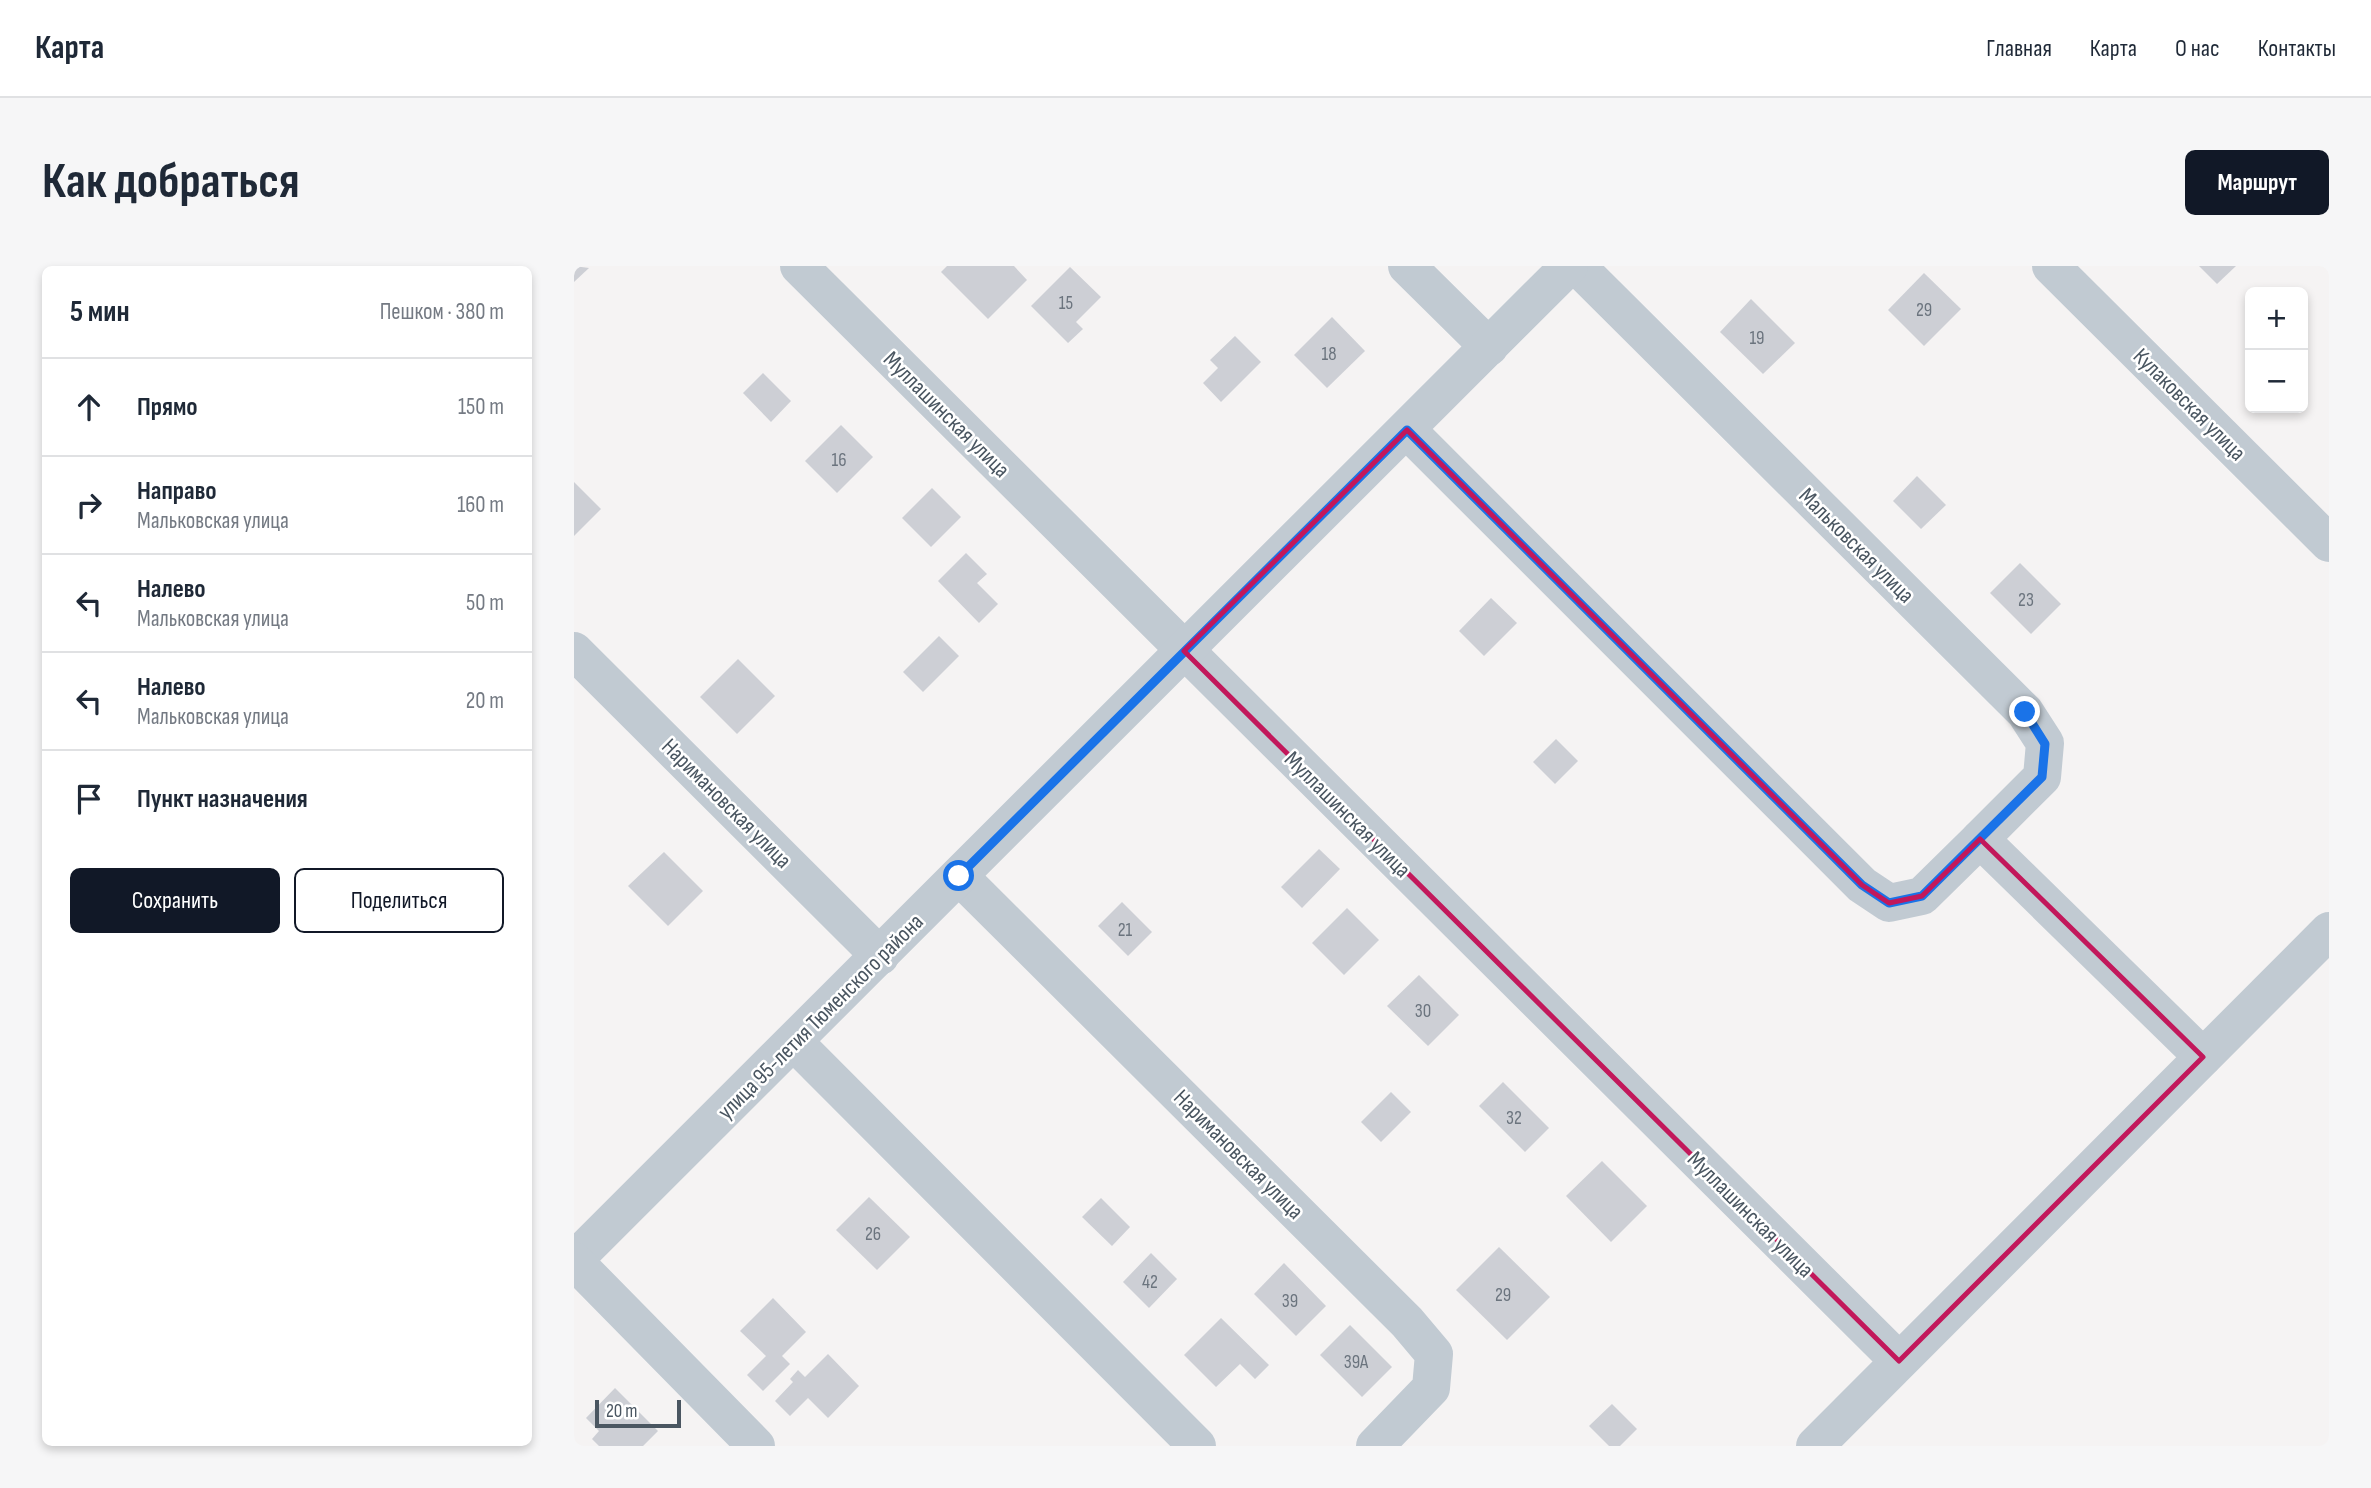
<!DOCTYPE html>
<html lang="ru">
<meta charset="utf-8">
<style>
body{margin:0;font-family:"Sofia Sans Condensed",sans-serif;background:#f6f6f7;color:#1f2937}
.controls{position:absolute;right:21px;top:21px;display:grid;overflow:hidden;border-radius:10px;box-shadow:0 4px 10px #0003}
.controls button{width:63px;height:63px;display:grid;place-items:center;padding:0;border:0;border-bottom:2px solid #e0e1e3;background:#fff;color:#1f2937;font:35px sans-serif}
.scale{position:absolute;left:21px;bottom:18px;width:86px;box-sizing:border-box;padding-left:7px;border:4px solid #4a5661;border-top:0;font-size:19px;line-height:24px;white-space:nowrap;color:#4a5661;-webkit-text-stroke:5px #fff;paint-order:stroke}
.stop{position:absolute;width:21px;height:21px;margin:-16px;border:5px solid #1a73e8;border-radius:50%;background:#fff}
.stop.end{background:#1a73e8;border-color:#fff;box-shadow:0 2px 7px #0008}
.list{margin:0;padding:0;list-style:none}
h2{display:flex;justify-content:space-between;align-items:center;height:91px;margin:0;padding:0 28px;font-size:30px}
h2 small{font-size:23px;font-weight:400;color:#747a83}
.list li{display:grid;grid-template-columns:46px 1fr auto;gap:21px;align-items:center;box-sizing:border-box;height:98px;padding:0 28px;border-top:2px solid #e0e1e3}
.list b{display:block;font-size:26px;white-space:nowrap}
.list p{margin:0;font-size:23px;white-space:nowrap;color:#747a83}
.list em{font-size:23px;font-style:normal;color:#747a83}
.actions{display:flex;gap:14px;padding:21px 28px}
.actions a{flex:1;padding:16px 0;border:2px solid #111827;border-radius:10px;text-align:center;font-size:24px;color:#111827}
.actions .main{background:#111827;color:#fff}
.icon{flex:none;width:38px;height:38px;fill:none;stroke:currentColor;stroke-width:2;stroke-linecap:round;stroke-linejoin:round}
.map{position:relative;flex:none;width:1755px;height:1180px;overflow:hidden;border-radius:10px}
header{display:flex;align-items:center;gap:42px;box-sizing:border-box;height:98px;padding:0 35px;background:#fff;border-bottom:2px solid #e0e1e3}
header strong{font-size:33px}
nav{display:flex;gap:38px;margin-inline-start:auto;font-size:24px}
.intro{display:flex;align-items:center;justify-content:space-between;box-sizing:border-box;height:168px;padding:0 42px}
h1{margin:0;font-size:49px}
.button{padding:18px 32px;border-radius:10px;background:#111827;color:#fff;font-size:24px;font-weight:700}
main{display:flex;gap:42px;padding:0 42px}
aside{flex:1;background:#fff;border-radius:10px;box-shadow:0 4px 10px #0003}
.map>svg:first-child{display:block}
</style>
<header>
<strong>Карта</strong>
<nav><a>Главная</a><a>Карта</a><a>О нас</a><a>Контакты</a></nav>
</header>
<div class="intro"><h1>Как добраться</h1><a class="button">Маршрут</a></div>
<main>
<aside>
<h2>5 мин<small>Пешком · 380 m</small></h2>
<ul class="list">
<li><svg class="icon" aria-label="ahead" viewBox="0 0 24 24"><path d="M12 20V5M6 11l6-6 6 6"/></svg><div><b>Прямо</b></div><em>150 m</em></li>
<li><svg class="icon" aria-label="right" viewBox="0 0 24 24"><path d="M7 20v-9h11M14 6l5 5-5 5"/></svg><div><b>Направо</b><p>Мальковская улица</p></div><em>160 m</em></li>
<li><svg class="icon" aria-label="left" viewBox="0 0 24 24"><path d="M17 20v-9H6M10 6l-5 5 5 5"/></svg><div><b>Налево</b><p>Мальковская улица</p></div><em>50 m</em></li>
<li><svg class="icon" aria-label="left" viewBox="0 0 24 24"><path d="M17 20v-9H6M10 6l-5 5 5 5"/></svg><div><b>Налево</b><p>Мальковская улица</p></div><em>20 m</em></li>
<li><svg class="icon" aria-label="arrive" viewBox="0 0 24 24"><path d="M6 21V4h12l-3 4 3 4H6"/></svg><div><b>Пункт назначения</b></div></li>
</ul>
<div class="actions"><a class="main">Сохранить</a><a>Поделиться</a></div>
</aside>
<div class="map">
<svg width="1755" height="1180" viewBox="0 0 1755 1180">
<rect width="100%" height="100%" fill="#f5f3f3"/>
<!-- building -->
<g fill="#cdcfd5">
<path d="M0,0L15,2L0,16Z"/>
<path d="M373,0H440L453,14L414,53L367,6Z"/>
<path d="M1625,0H1662L1643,18Z"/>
<path d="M496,1L527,31L502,56L509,63L494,77L457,40Z"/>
<path d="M1350,7L1387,43L1350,80L1314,44Z"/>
<path d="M1177,33L1221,77L1189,108L1146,66Z"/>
<path d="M758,51L791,85L753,122L720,89Z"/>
<path d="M661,70L687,96L647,136L629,117L644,102L636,94Z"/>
<path d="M189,107L217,135L197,156L169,127Z"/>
<path d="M267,159L299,191L263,227L231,195Z"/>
<path d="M1343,210L1372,239L1347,263L1319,235Z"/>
<path d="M0,216L27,243L0,270Z"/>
<path d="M358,222L387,251L357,281L328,252Z"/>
<path d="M392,287L413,308L403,317L424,338L405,357L364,315Z"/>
<path d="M1446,297L1487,338L1457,368L1416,327Z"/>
<path d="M917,332L943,357L910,390L885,365Z"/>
<path d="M365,370L385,390L349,426L329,406Z"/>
<path d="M164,393L201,430L163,468L126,431Z"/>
<path d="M982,473L1004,495L981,518L959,496Z"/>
<path d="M745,583L766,603L728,642L707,621Z"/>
<path d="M90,586L129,625L94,660L54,620Z"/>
<path d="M548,636L578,666L554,690L524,660Z"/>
<path d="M773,642L805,674L770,709L738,677Z"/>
<path d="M845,709L885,749L854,780L813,740Z"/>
<path d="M929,816L975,862L951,886L905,840Z"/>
<path d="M817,826L837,846L807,876L787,856Z"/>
<path d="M1028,895L1073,940L1037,976L992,930Z"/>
<path d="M295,931L336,971L303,1004L262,964Z"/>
<path d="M527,932L556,961L538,980L508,951Z"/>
<path d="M925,981L976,1031L933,1074L882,1024Z"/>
<path d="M577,987L603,1013L575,1042L549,1016Z"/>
<path d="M710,997L752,1040L722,1070L680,1028Z"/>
<path d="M199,1032L232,1066L208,1090L216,1098L189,1125L173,1109L192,1090L166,1065Z"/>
<path d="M647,1052L695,1099L681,1113L666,1098L642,1121L610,1089Z"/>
<path d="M776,1059L818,1101L788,1131L746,1089Z"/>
<path d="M254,1088L285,1120L254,1152L234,1132L216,1150L201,1135L219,1116L216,1113L224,1104L231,1111Z"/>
<path d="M41,1122L84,1165L69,1180H25L18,1173L25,1165L12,1152Z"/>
<path d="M1038,1138L1063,1163L1046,1180H1035L1015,1160Z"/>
</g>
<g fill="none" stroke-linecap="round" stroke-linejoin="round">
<!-- minor -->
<g stroke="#c1cad2" stroke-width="38">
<path d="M225,0L1325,1095"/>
<path d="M833,0L915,81"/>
<path d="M1003,0L1451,446L1471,477L1468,511L1406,573"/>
<path d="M1477,0L1755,277"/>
<path d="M833,164L1288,619L1315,637L1348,630L1406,573L1629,791"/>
<path d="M0,385L306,690"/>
<path d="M385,610L833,1056L860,1088L857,1122L801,1180"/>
<path d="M220,776L623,1180"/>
<path d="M0,994L995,0"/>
<path d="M0,995L182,1180"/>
<path d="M1241,1180L1755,665"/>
</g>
</g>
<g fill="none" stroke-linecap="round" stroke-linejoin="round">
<!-- route -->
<path stroke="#1a73e8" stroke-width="9" d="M385,610L833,164L1288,619L1315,637L1348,630L1468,511L1471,478L1451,446"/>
</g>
<!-- marked area -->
<path fill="none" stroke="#c2185b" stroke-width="5" stroke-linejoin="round" d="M833,164L1288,619L1315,637L1348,630L1406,573L1629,791L1325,1095L610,385Z"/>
<g text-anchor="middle" stroke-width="5" stroke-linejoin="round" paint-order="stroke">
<!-- number labels -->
<g font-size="19" fill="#6b747e">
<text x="492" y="43">15</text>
<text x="1350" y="50">29</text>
<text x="1183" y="78">19</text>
<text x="755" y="94">18</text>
<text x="265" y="200">16</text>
<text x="1452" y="340">23</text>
<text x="551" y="670">21</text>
<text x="849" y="751">30</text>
<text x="940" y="858">32</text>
<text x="299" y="974">26</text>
<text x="576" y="1022">42</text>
<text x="929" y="1035">29</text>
<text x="716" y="1041">39</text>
<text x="782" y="1102">39А</text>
</g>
<!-- street labels -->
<g font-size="23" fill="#4a5661" stroke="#fff">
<text transform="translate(1616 138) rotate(45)" y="8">Кулаковская улица</text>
<text transform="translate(373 148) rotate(45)" y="8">Муллашинская улица</text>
<text transform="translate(1283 279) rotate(45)" y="8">Мальковская улица</text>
<text transform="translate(153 537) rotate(45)" y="8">Наримановская улица</text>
<text transform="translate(774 548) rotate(45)" y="8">Муллашинская улица</text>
<text transform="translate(246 750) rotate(-45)" y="8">улица 95-летия Тюменского района</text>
<text transform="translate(665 888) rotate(45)" y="8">Наримановская улица</text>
<text transform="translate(1177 948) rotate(45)" y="8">Муллашинская улица</text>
</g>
</g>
</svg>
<div class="controls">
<button>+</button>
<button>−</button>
</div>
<div class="scale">20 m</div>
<div class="stop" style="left:385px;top:610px"></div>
<div class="stop end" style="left:1451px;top:446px"></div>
</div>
</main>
